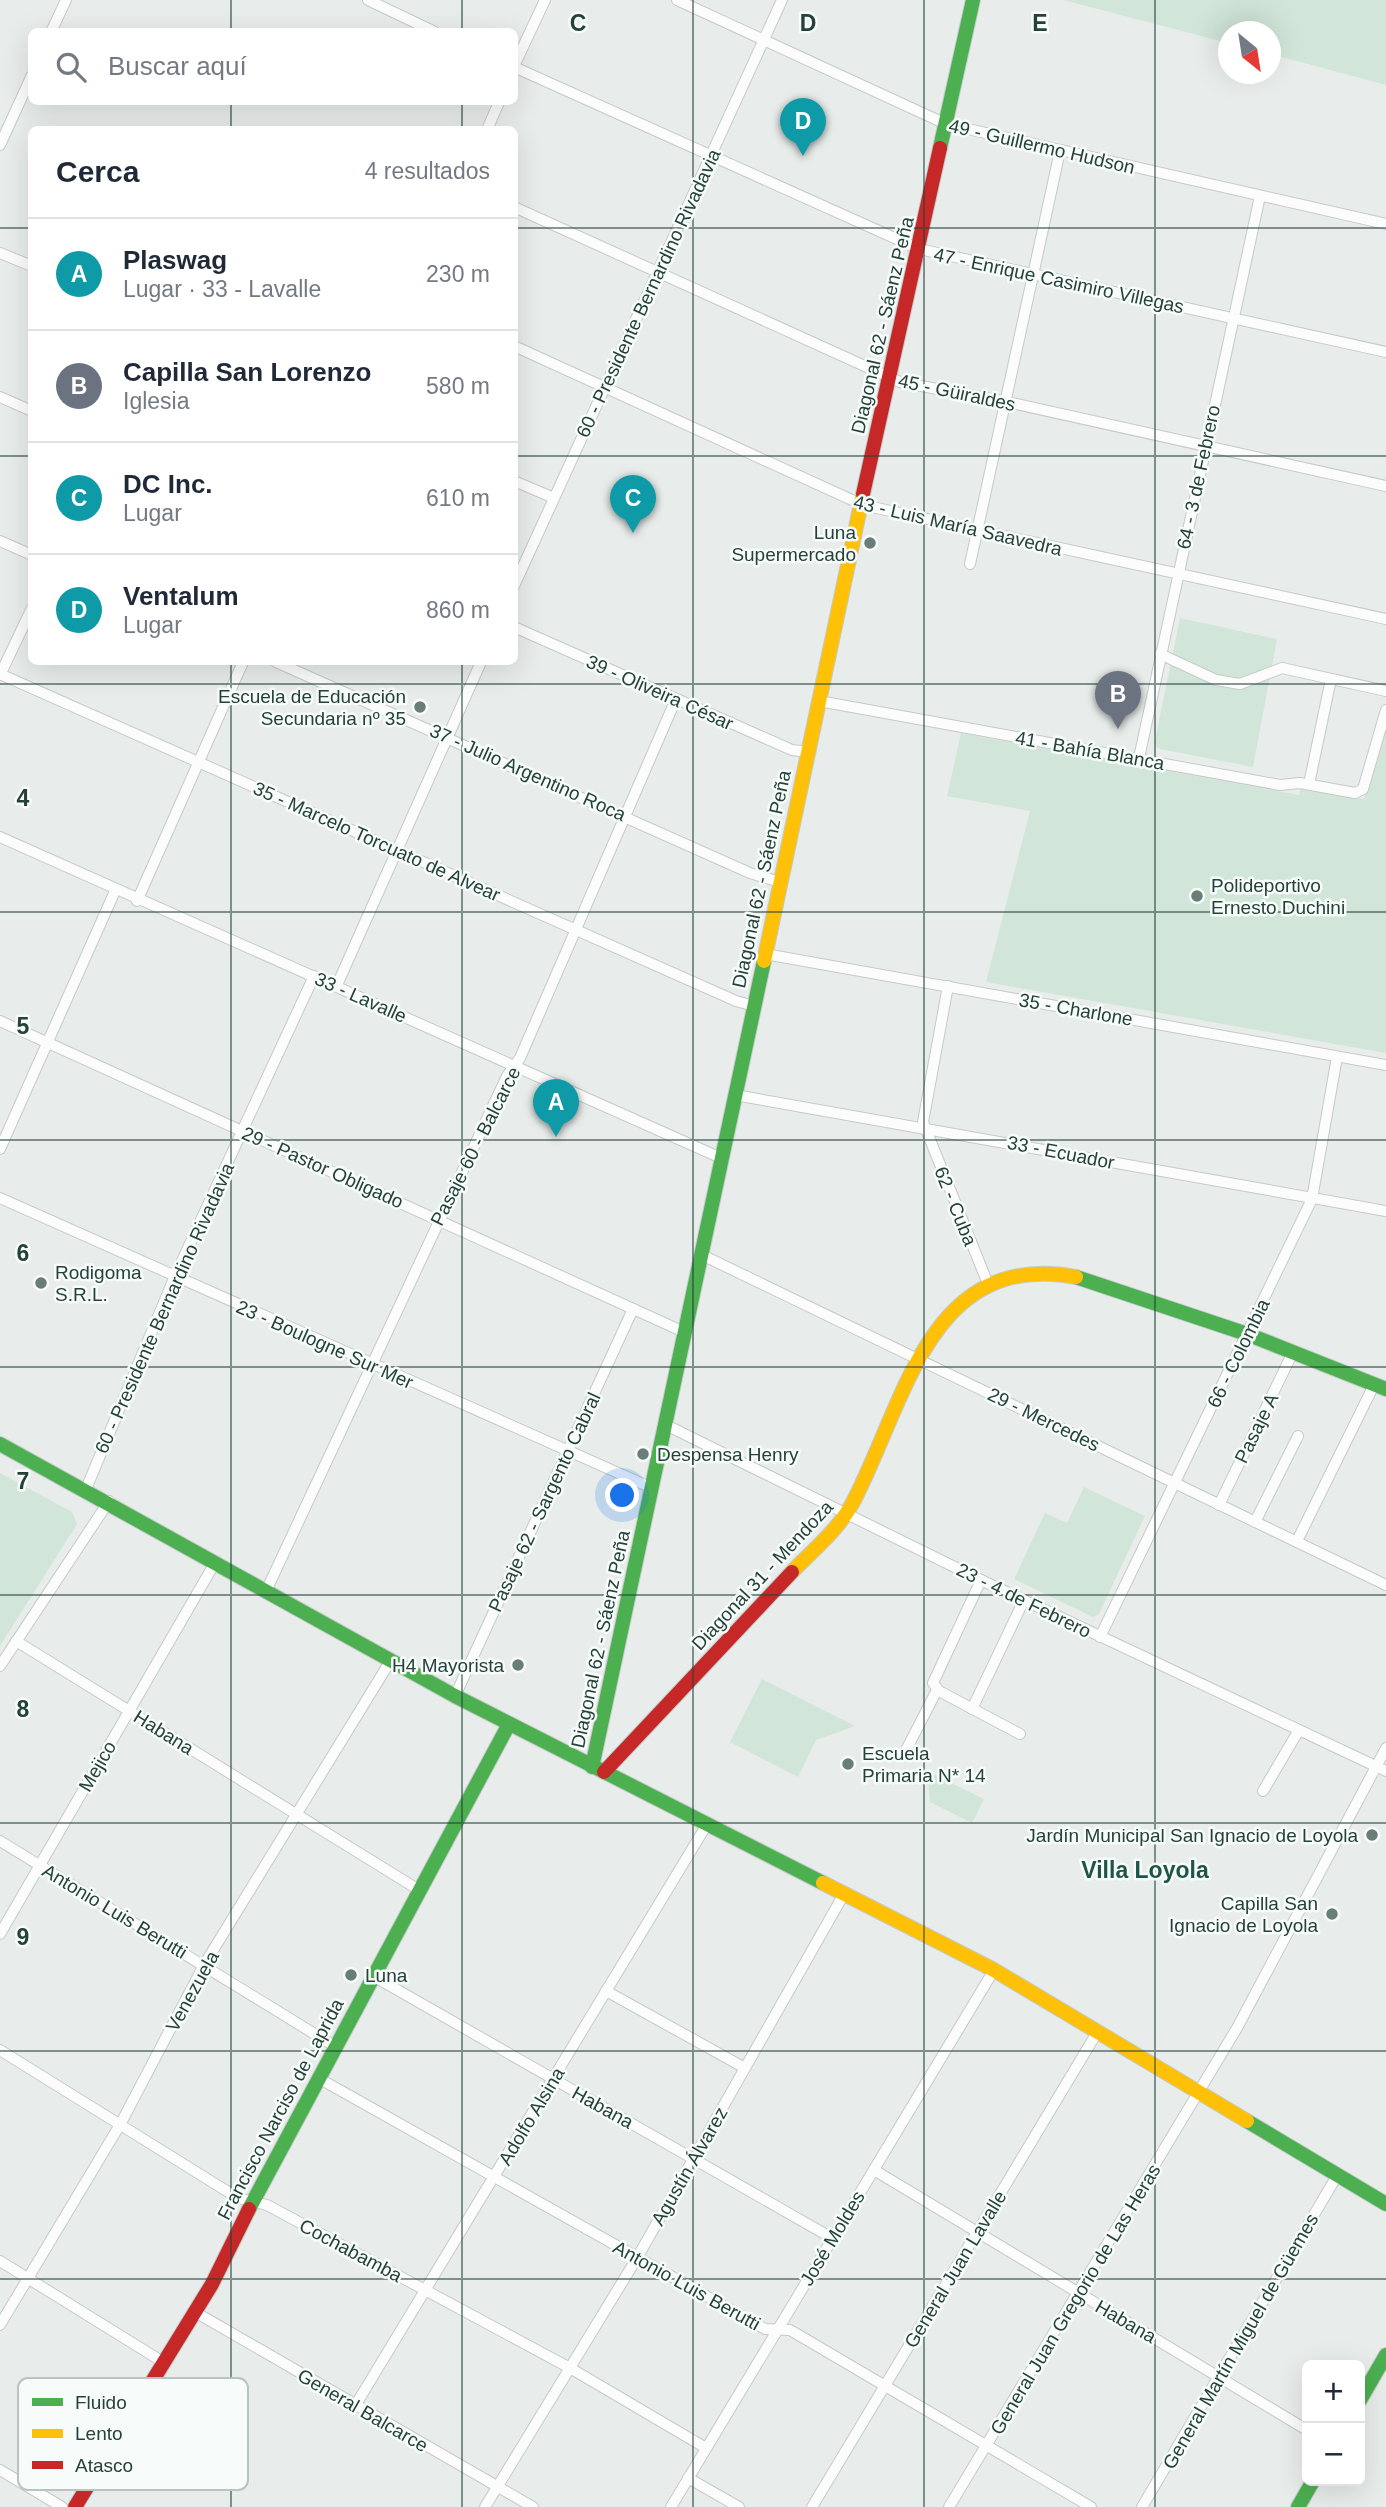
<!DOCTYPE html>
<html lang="es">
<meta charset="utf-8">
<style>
body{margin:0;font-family:Helvetica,sans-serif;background:#f6f6f7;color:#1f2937}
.controls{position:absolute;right:21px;bottom:21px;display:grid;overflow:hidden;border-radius:10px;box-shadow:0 7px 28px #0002}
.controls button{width:63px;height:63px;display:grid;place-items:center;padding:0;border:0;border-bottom:2px solid #e0e1e3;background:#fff;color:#1f2937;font:35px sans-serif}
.compass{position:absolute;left:1218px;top:21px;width:63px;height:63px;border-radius:50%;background:#fff;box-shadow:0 7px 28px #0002;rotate:150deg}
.you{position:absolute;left:623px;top:1496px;width:24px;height:24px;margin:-18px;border:5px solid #fff;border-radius:50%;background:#1a73e8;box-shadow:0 0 0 10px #1a73e833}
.badge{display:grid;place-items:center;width:46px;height:46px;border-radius:50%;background:#b45309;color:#fff;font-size:23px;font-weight:700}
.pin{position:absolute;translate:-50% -58px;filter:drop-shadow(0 2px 4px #0008)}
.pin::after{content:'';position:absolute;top:37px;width:24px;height:21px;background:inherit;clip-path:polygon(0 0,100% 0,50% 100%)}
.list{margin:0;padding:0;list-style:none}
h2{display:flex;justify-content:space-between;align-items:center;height:91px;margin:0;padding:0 28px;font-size:30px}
h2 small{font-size:23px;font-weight:400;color:#747a83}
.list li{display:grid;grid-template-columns:46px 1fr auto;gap:21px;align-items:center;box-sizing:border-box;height:112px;padding:0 28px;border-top:2px solid #e0e1e3}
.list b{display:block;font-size:26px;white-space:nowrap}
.list p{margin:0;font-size:23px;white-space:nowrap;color:#747a83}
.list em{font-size:23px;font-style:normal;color:#747a83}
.icon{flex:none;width:38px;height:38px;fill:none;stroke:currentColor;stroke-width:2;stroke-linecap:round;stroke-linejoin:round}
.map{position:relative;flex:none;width:1386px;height:2507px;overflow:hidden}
.search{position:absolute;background:#fff;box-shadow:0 7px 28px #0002;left:28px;top:28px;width:490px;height:77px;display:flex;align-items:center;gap:18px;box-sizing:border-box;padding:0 24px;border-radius:10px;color:#747a83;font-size:26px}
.panel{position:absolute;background:#fff;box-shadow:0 7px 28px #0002;left:28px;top:126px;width:490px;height:539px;border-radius:10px}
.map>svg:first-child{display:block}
</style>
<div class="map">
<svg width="1386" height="2507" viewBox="0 0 1386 2507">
<rect width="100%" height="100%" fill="#e8edeb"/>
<!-- green -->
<g fill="#d1e6d8">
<path d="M1063,0H1386V85L1271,54L1270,32H1228V43Z"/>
<path d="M1180,618L1277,639L1253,767L1160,749L1154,745Z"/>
<path d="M1386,722V1053L986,982L1030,811L947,796L961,733L1299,795L1301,788L1364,799Z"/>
<path d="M0,1473L72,1512L77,1524L0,1646Z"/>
<path d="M1084,1487L1145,1516L1099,1614L1093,1617L1014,1579L1045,1513L1067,1523Z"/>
<path d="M762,1679L855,1726L816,1740L798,1777L730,1742Z"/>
<path d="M927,1771L984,1799L972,1823L930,1802Z"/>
</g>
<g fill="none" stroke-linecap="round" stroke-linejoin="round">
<defs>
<g id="street">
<path d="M368,0L435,32"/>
<path d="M677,0L946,124L1386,224"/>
<path d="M51,32L66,0"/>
<path d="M514,66L545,0"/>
<path d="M514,67L919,249L1386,352"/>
<path d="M487,130L499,102"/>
<path d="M0,145L32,75"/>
<path d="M514,207L900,382L1007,402L1386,486"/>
<path d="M0,253L32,266"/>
<path d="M514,346L863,505L1386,619"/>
<path d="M0,397L32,411"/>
<path d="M514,481L554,498"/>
<path d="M0,541L32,555"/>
<path d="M970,564L1060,151"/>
<path d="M514,586L782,0"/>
<path d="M514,627L792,750L808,752"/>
<path d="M1160,654L1216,680L1240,684L1282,668L1386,691"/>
<path d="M276,662L750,873L780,882"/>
<path d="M0,674L736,1001L754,1006"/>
<path d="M0,675L32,608"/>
<path d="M819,701L1280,785L1300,783L1355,793L1363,789L1386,710"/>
<path d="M1139,758L1260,196"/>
<path d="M1309,784L1331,679"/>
<path d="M0,837L721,1158"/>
<path d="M137,901L243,662"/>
<path d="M765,954L1386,1065"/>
<path d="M337,985L481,662"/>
<path d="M948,986L923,1122L988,1284"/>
<path d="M0,1021L684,1332"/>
<path d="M735,1095L1386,1211"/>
<path d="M0,1149L115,891"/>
<path d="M0,1198L652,1488"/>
<path d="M702,1255L1386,1585"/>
<path d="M664,1424L981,1580L1386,1771"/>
<path d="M86,1489L175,1276L314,976"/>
<path d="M1219,1505L1293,1352"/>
<path d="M1255,1522L1298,1436"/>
<path d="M1297,1541L1374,1385"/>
<path d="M981,1580L933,1683L939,1691L1020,1734"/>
<path d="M267,1589L507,1076L520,1058L676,699"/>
<path d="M1100,1637L1312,1199L1337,1057"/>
<path d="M16,1641L419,1890"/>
<path d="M0,1666L109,1501"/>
<path d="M455,1696L633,1309"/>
<path d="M972,1709L1024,1600"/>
<path d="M903,1756L937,1690"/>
<path d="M1263,1791L1299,1730"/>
<path d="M0,1841L336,2047"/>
<path d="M0,1934L216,1561"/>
<path d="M373,1976L832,2238"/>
<path d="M606,1991L745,2068"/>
<path d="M0,2050L238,2198L267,2205L570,2368L706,2448"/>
<path d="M320,2079L765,2329L790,2330L1091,2507"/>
<path d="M874,2170L1307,2430"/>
<path d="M0,2261L163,2362"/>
<path d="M195,2312L533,2507"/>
<path d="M0,2325L121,2123L204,1965L391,1660"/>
<path d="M355,2406L706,1826"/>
<path d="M0,2470L62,2507"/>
<path d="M688,2478L739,2507"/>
<path d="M485,2507L637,2258L844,1894"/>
<path d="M671,2507L994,1970"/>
<path d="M812,2507L1098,2031"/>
<path d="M949,2507L1237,2028L1386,1748"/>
<path d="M1142,2507L1338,2174"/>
</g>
<g id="fast">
<path d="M940,148L973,0"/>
<path d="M1076,1277L1247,1334L1386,1389"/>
<path d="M0,1444L455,1696L823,1883"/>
<path d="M592,1767L764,961"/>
<path d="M1247,2121L1386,2204"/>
<path d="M249,2209L509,1724"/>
<path d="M1360,2400L1386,2355"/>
<path d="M1298,2507L1313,2481"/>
</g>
<g id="slow">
<path d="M764,961L863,494"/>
<path d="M792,1572C812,1551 838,1530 852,1504C905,1405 928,1249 1076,1277"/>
<path d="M823,1883L994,1970L1247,2121"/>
</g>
<g id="jam">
<path d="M863,494L940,148"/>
<path d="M604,1772L792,1572"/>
<path d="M75,2507L212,2284L249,2209"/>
</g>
</defs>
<!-- street casing -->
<use href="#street" stroke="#c5cac8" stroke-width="12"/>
<!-- fast casing -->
<use href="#fast" stroke="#c3cbc8" stroke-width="16"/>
<!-- slow casing -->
<use href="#slow" stroke="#c3cbc8" stroke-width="16"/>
<!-- jam casing -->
<use href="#jam" stroke="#c3cbc8" stroke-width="16"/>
<!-- street -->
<use href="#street" stroke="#fcfcfc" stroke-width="10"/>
<!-- fast -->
<use href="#fast" stroke="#4caf50" stroke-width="14"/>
<!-- slow -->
<use href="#slow" stroke="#ffc107" stroke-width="14"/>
<!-- jam -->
<use href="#jam" stroke="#c62828" stroke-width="14"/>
</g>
<!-- grid -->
<path fill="none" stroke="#24423a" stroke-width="2" stroke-opacity="0.55" d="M231,0V32M462,0V32M693,0V2507M924,0V2507M1155,0V2507M231,102V130M462,102V130M0,228H32M514,228H1386M0,456H32M514,456H1386M231,662V2507M462,662V2507M0,684H1386M0,912H1386M0,1140H1386M0,1367H1386M0,1595H1386M0,1823H1386M0,2051H1386M0,2279H1386"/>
<!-- markers -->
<g fill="#697e78" stroke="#f7fbf9" stroke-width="2.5">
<circle cx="870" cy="543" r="7"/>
<circle cx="420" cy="707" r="7"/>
<circle cx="1197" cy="896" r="7"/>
<circle cx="41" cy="1283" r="7"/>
<circle cx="643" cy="1454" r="7"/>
<circle cx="518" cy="1665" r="7"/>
<circle cx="848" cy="1764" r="7"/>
<circle cx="1372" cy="1835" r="7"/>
<circle cx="1332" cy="1914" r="7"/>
<circle cx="351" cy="1975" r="7"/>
</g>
<g text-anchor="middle" stroke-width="5" stroke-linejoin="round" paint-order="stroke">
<!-- street labels -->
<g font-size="19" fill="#24423a" stroke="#f7fbf9">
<text transform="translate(1042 146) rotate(13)" y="7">49 - Guillermo Hudson</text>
<text transform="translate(1059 280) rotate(12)" y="7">47 - Enrique Casimiro Villegas</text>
<text transform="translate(648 293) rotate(-65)" y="7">60 - Presidente Bernardino Rivadavia</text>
<text transform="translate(882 325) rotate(-77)" y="7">Diagonal 62 - Sáenz Peña</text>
<text transform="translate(957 392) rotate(12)" y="7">45 - Güiraldes</text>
<text transform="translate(1198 477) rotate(-78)" y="7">64 - 3 de Febrero</text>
<text transform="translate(958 525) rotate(13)" y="7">43 - Luis María Saavedra</text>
<text transform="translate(660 692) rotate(24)" y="7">39 - Oliveira César</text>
<text transform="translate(1090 750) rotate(10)" y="7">41 - Bahía Blanca</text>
<text transform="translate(528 772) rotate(24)" y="7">37 - Julio Argentino Roca</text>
<text transform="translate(377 841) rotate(24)" y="7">35 - Marcelo Torcuato de Alvear</text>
<text transform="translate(761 879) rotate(-78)" y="7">Diagonal 62 - Sáenz Peña</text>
<text transform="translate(361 997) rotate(24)" y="7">33 - Lavalle</text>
<text transform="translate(1076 1009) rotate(10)" y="7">35 - Charlone</text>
<text transform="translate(475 1146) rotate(-63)" y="7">Pasaje 60 - Balcarce</text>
<text transform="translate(1061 1152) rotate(11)" y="7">33 - Ecuador</text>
<text transform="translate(323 1167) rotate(24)" y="7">29 - Pastor Obligado</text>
<text transform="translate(956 1206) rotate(68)" y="7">62 - Cuba</text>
<text transform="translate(164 1308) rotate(-66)" y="7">60 - Presidente Bernardino Rivadavia</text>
<text transform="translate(325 1344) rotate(24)" y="7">23 - Boulogne Sur Mer</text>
<text transform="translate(1238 1353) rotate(-64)" y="7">66 - Colombia</text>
<text transform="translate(1044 1419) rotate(26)" y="7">29 - Mercedes</text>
<text transform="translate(1256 1428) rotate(-64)" y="7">Pasaje A</text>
<text transform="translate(544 1502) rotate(-65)" y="7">Pasaje 62 - Sargento Cabral</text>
<text transform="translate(762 1575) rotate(-47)" y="7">Diagonal 31 - Mendoza</text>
<text transform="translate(1024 1600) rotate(26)" y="7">23 - 4 de Febrero</text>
<text transform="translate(600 1639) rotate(-78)" y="7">Diagonal 62 - Sáenz Peña</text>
<text transform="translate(164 1732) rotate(32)" y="7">Habana</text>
<text transform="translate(97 1766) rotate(-60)" y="7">Mejico</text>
<text transform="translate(115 1911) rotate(31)" y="7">Antonio Luis Berutti</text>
<text transform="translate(192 1991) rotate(-61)" y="7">Venezuela</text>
<text transform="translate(603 2107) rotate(29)" y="7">Habana</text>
<text transform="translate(280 2109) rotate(-62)" y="7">Francisco Narciso de Laprida</text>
<text transform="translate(531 2116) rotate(-59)" y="7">Adolfo Alsina</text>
<text transform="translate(689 2166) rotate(-60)" y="7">Agustín Álvarez</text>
<text transform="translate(832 2238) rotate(-59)" y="7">José Moldes</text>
<text transform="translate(351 2250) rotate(28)" y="7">Cochabamba</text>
<text transform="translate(955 2269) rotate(-59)" y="7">General Juan Lavalle</text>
<text transform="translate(687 2285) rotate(29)" y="7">Antonio Luis Berutti</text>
<text transform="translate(1075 2299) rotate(-59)" y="7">General Juan Gregorio de Las Heras</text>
<text transform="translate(1126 2321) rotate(30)" y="7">Habana</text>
<text transform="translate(1240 2341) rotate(-60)" y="7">General Martín Miguel de Güemes</text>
<text transform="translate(363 2410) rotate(30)" y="7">General Balcarce</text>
</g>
<!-- poi labels -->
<g font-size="19" fill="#24423a" stroke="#f7fbf9" text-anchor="end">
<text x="856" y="539">Luna<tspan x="856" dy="22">Supermercado</tspan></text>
<text x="406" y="703">Escuela de Educación<tspan x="406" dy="22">Secundaria nº 35</tspan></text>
<text x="1211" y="892" text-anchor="start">Polideportivo<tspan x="1211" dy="22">Ernesto Duchini</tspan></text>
<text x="55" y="1279" text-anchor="start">Rodigoma<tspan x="55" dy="22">S.R.L.</tspan></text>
<text x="657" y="1461" text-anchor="start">Despensa Henry</text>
<text x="504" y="1672">H4 Mayorista</text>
<text x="862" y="1760" text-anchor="start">Escuela<tspan x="862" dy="22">Primaria N* 14</tspan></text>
<text x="1358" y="1842">Jardín Municipal San Ignacio de Loyola</text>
<text x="1318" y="1910">Capilla San<tspan x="1318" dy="22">Ignacio de Loyola</tspan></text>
<text x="365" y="1982" text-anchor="start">Luna</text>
</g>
<!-- quarter labels -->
<g font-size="23" font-weight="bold" fill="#1f5548" stroke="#f7fbf9">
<text x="1145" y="1878">Villa Loyola</text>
</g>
</g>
<!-- legend -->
<rect x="18" y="2378" width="230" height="112" rx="10" fill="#f7fbf9" stroke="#b8c4c0" stroke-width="2"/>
<rect x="32" y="2398" width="31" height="8" fill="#4caf50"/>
<rect x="32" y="2429" width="31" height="9" fill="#ffc107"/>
<rect x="32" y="2461" width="31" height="8" fill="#c62828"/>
<g font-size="19" fill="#24423a">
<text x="75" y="2409">Fluido</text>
<text x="75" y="2440">Lento</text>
<text x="75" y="2472">Atasco</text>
</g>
<g font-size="23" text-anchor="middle" font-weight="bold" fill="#24423a" stroke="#f7fbf9" stroke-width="5" stroke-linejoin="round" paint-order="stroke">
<text x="578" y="31">C</text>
<text x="808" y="31">D</text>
<text x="1040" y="31">E</text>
<text x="23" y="806">4</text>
<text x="23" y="1034">5</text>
<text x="23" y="1261">6</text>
<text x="23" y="1489">7</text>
<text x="23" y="1717">8</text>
<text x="23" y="1945">9</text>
</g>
</svg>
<div class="controls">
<button>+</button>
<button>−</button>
</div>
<svg class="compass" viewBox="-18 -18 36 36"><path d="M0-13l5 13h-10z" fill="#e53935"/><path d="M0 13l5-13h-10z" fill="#747a83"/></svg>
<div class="you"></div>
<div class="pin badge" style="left:556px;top:1137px;background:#0f9aa8">A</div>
<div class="pin badge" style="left:1118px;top:729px;background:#6b7280">B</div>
<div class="pin badge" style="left:633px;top:533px;background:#0f9aa8">C</div>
<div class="pin badge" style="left:803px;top:156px;background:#0f9aa8">D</div>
<div class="search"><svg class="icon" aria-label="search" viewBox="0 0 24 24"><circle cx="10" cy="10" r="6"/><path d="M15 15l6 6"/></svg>Buscar aquí</div>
<section class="panel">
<h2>Cerca<small>4 resultados</small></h2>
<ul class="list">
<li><span class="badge" style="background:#0f9aa8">A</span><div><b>Plaswag</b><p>Lugar · 33 - Lavalle</p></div><em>230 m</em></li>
<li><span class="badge" style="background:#6b7280">B</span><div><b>Capilla San Lorenzo</b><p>Iglesia</p></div><em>580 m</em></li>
<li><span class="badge" style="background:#0f9aa8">C</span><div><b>DC Inc.</b><p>Lugar</p></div><em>610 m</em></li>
<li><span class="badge" style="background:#0f9aa8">D</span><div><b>Ventalum</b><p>Lugar</p></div><em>860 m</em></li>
</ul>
</section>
</div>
